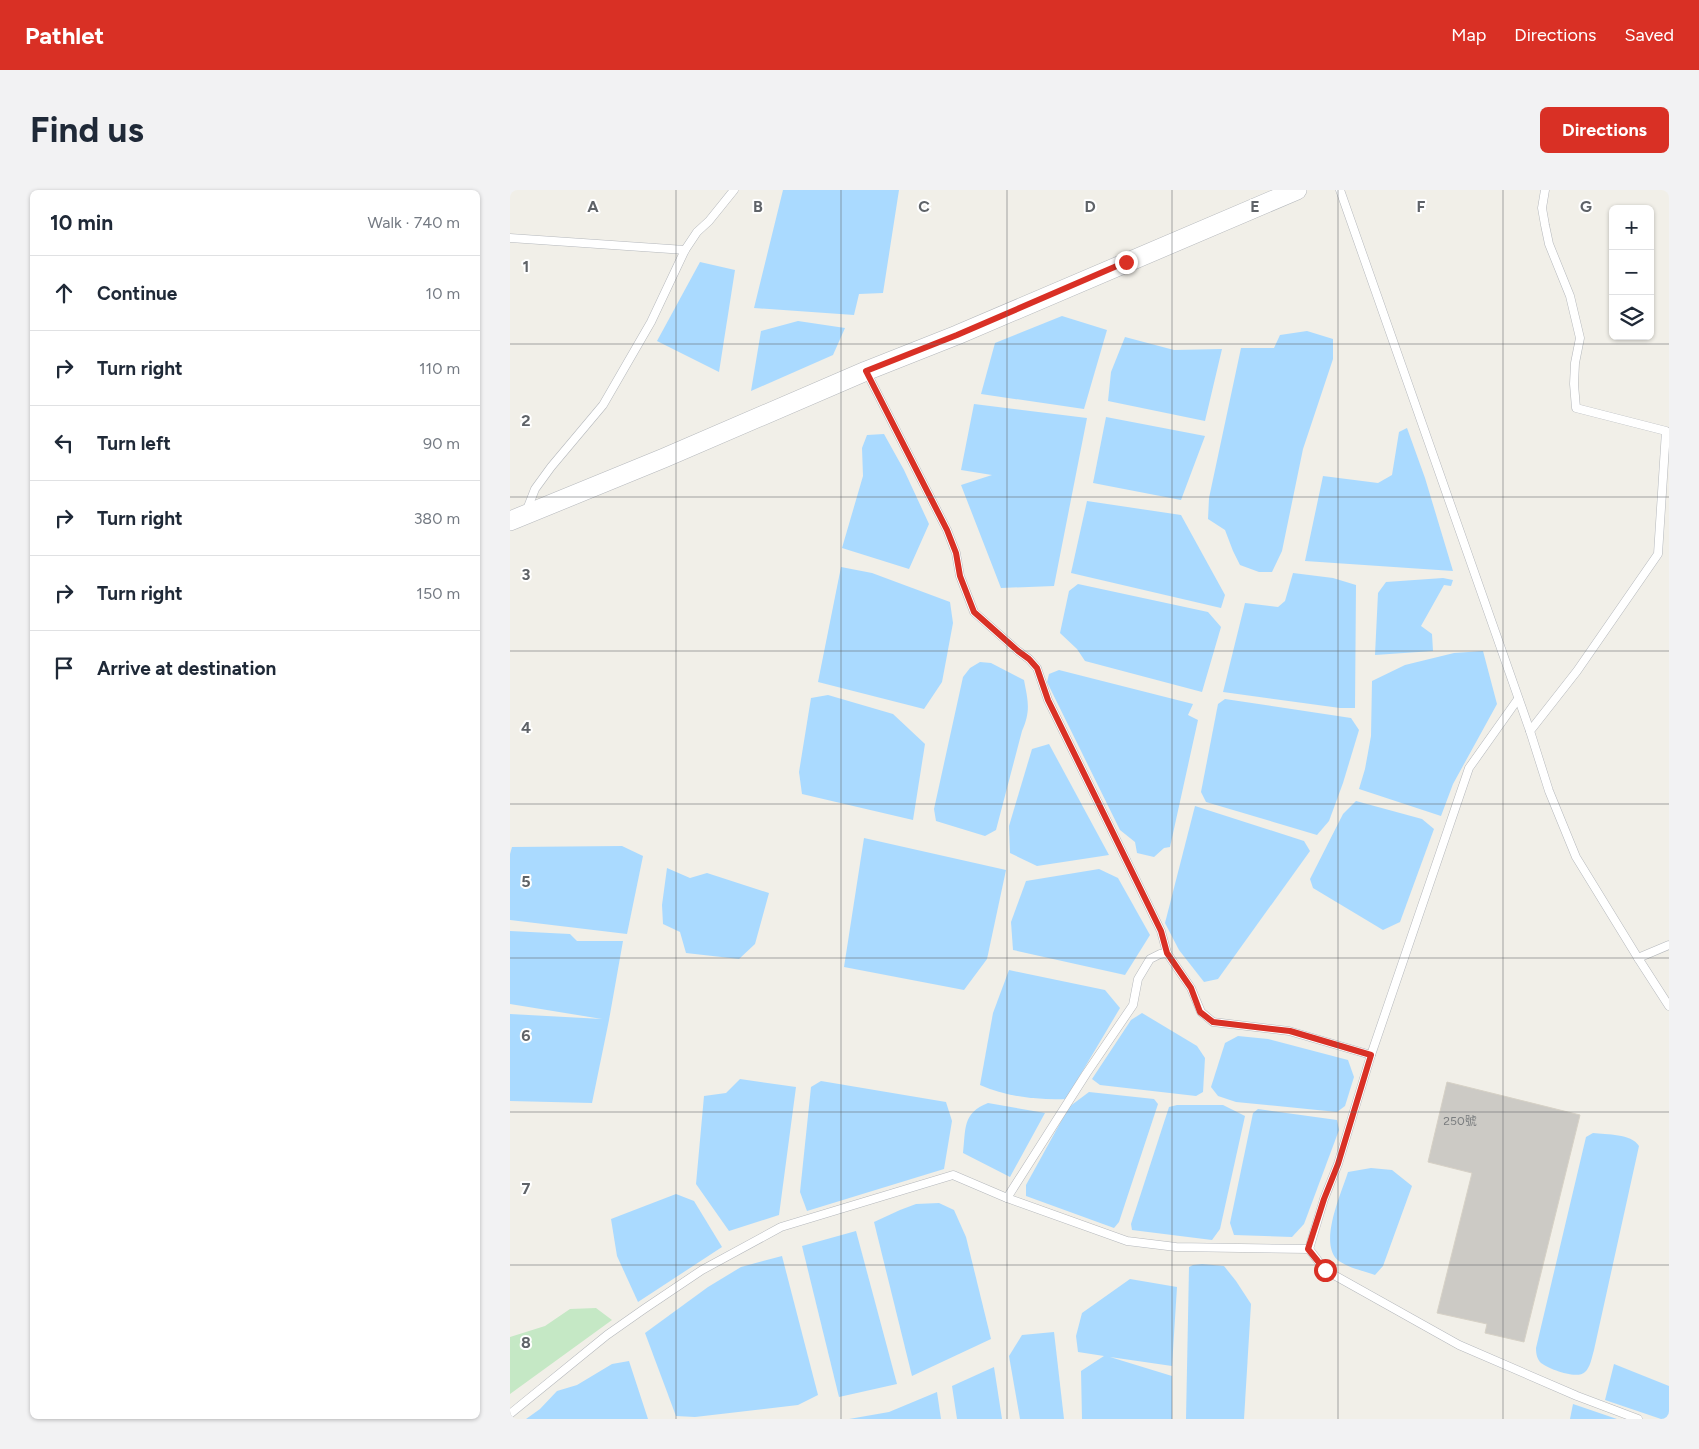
<!DOCTYPE html>
<meta charset="utf-8">
<style>
body{margin:0;font-family:Figtree,"Noto Sans TC",sans-serif;background:#f2f2f3;color:#1f2937}
.controls{position:absolute;right:15px;top:15px;display:grid;overflow:hidden;border-radius:8px;box-shadow:0 1px 4px #0004}
.controls button{width:45px;height:45px;display:grid;place-items:center;padding:0;border:0;border-bottom:1px solid #e0e1e3;background:#fff;color:#1f2937;font:25px sans-serif}
.stop{position:absolute;width:15px;height:15px;margin:-11px;border:4px solid #d93025;border-radius:50%;background:#fff}
.stop.end{background:#d93025;border-color:#fff;box-shadow:0 1px 5px #0008}
.list{margin:0;padding:0;list-style:none}
h2{display:flex;justify-content:space-between;align-items:center;height:65px;margin:0;padding:0 20px;font-size:21px}
h2 small{font-size:16px;font-weight:400;color:#747a83}
.list li{display:grid;grid-template-columns:32px 1fr auto;gap:15px;align-items:center;box-sizing:border-box;height:75px;padding:0 20px;border-top:1px solid #e0e1e3}
.list b{display:block;font-size:19px;white-space:nowrap}
.list em{font-size:16px;font-style:normal;color:#747a83}
.icon{flex:none;width:28px;height:28px;fill:none;stroke:currentColor;stroke-width:2;stroke-linecap:round;stroke-linejoin:round}
.map{position:relative;flex:none;width:1159px;height:1229px;overflow:hidden;border-radius:8px}
header{display:flex;align-items:center;gap:30px;box-sizing:border-box;height:70px;padding:0 25px;background:#d93025;color:#fff}
header strong{font-size:24px}
nav{display:flex;gap:28px;margin-inline-start:auto;font-size:18px}
.intro{display:flex;align-items:center;justify-content:space-between;box-sizing:border-box;height:120px;padding:0 30px}
h1{margin:0;font-size:35px}
.button{padding:12px 22px;border-radius:8px;background:#d93025;color:#fff;font-size:18px;font-weight:700}
main{display:flex;gap:30px;padding:0 30px}
aside{flex:1;background:#fff;border-radius:8px;box-shadow:0 1px 4px #0004}
.map>svg:first-child{display:block}
</style>
<header>
<strong>Pathlet</strong>
<nav><a>Map</a><a>Directions</a><a>Saved</a></nav>
</header>
<div class="intro"><h1>Find us</h1><a class="button">Directions</a></div>
<main>
<aside>
<h2>10 min<small>Walk · 740 m</small></h2>
<ul class="list">
<li><svg class="icon" aria-label="ahead" viewBox="0 0 24 24"><path d="M12 20V5M6 11l6-6 6 6"/></svg><div><b>Continue</b></div><em>10 m</em></li>
<li><svg class="icon" aria-label="right" viewBox="0 0 24 24"><path d="M7 20v-9h11M14 6l5 5-5 5"/></svg><div><b>Turn right</b></div><em>110 m</em></li>
<li><svg class="icon" aria-label="left" viewBox="0 0 24 24"><path d="M17 20v-9H6M10 6l-5 5 5 5"/></svg><div><b>Turn left</b></div><em>90 m</em></li>
<li><svg class="icon" aria-label="right" viewBox="0 0 24 24"><path d="M7 20v-9h11M14 6l5 5-5 5"/></svg><div><b>Turn right</b></div><em>380 m</em></li>
<li><svg class="icon" aria-label="right" viewBox="0 0 24 24"><path d="M7 20v-9h11M14 6l5 5-5 5"/></svg><div><b>Turn right</b></div><em>150 m</em></li>
<li><svg class="icon" aria-label="arrive" viewBox="0 0 24 24"><path d="M6 21V4h12l-3 4 3 4H6"/></svg><div><b>Arrive at destination</b></div></li>
</ul>
</aside>
<div class="map">
<svg width="1159" height="1229" viewBox="0 0 1159 1229">
<rect width="100%" height="100%" fill="#f1efe8"/>
<!-- green -->
<path fill="#c5e8c5" d="M86,1118L102,1130L0,1204V1147L35,1136L60,1119Z"/>
<!-- water -->
<g fill="#aadaff">
<path d="M273,0H389L373,103L349,104L344,125L244,118Z"/>
<path d="M190,72L225,80L209,182L147,151Z"/>
<path d="M552,126L597,140L574,219L471,204L485,153Z"/>
<path d="M288,131L335,138L323,165L241,201L251,141Z"/>
<path d="M797,141L823,149V169L793,259L772,361L762,382H749L730,375L723,361L715,340L698,329L699,308L731,158H764L770,145Z"/>
<path d="M615,147L664,160L712,159L695,231L598,211L601,182Z"/>
<path d="M464,214L577,228L544,396L491,398L451,295L482,285L451,280Z"/>
<path d="M596,227L695,246L671,310L583,293Z"/>
<path d="M897,238L915,288L943,381L795,371L813,286L868,293L882,285L889,242Z"/>
<path d="M374,244L394,280L419,334L399,379L332,358L353,286L352,258L357,245Z"/>
<path d="M577,311L671,325L715,405L711,418L561,383Z"/>
<path d="M331,377L362,383L440,412L443,433L432,492L414,519L308,492Z"/>
<path d="M783,383L823,388L846,395L845,518H830L713,502L735,413L768,417L775,411Z"/>
<path d="M933,388L943,390L941,396L934,395L911,436L922,444L923,461L865,465L868,403L876,392Z"/>
<path d="M568,394L698,422L711,437L692,502L575,471L567,459L550,443L559,401Z"/>
<path d="M973,461L987,514L943,594L931,626L849,599L855,579L861,546L862,491L895,475L944,463Z"/>
<path d="M470,472L481,473L514,490C518,511 521,521 512,541L486,640L475,646L426,631L424,619L453,487L460,478Z"/>
<path d="M549,480L683,514L678,525L688,530L660,657L654,658L644,667L627,663L625,652L610,640L537,492L539,484Z"/>
<path d="M318,505L383,524L415,554L403,630L292,604L289,582L301,508Z"/>
<path d="M715,509L841,528L849,540L833,593L819,631L807,645L696,612L691,602L708,514Z"/>
<path d="M539,554L599,665L527,676L500,663L499,636L522,559Z"/>
<path d="M846,611L912,629L924,639L890,732L873,740L803,698L800,689L833,624Z"/>
<path d="M685,616L794,651L800,661L708,789L694,792L669,760L655,733Z"/>
<path d="M354,648L496,680L477,769L454,800L334,777Z"/>
<path d="M112,656L133,666L117,744L0,730V664L2,657Z"/>
<path d="M157,678L180,688L197,683L259,703L245,754L229,769L176,763L170,742L153,734L152,715Z"/>
<path d="M589,679L608,688L640,745L615,785L503,760L501,732L516,691Z"/>
<path d="M0,741L60,744L67,751H113L99,830L82,913L0,911V824L92,829L0,814Z"/>
<path d="M499,780L595,800L610,818L556,909C527,910 497,907 470,895L483,823Z"/>
<path d="M632,823L687,856L695,868L693,902L686,906L590,895L582,889L621,830Z"/>
<path d="M728,846L758,849L838,870L844,887L835,916L827,922L726,912L708,906L701,897L715,853Z"/>
<path d="M230,889L286,897L269,1025L219,1041L186,994L194,906L216,903Z"/>
<path d="M311,891L436,912L442,931L434,979L297,1021L290,1002L301,897Z"/>
<path d="M579,902L644,909L648,914L609,1032L604,1038L516,1006V995L559,917Z"/>
<path d="M478,913L535,923L500,987L453,963C456,939 452,923 478,913Z"/>
<path d="M713,915L735,926L710,1039L702,1050L622,1040L621,1034L659,917L667,915Z"/>
<path d="M748,919L827,930L829,940L794,1034L782,1047L724,1045L720,1033L743,923Z"/>
<path d="M1083,943C1097,945 1121,943 1129,956L1084,1160C1082,1167 1080,1178 1075,1182C1067,1190 1039,1179 1031,1173C1027,1169 1026,1164 1026,1158L1076,947Z"/>
<path d="M861,978L882,980L902,996L873,1076L865,1085C854,1081 839,1078 829,1071C807,1055 832,1002 838,982Z"/>
<path d="M166,1004L184,1011L212,1057L128,1112L107,1066L101,1029Z"/>
<path d="M429,1013L444,1020L456,1047L481,1149L402,1186L364,1032L390,1020L406,1014Z"/>
<path d="M346,1041L387,1194L329,1207L292,1056Z"/>
<path d="M272,1066L308,1205L288,1215L185,1227L166,1226L135,1143L198,1097L231,1077Z"/>
<path d="M692,1074L714,1076L726,1091L741,1114L734,1229H676L679,1077L683,1075Z"/>
<path d="M620,1089L667,1097L662,1176L600,1167L662,1186V1229H572L571,1181L594,1166L568,1162L566,1146L572,1123Z"/>
<path d="M544,1142L554,1229H510L499,1166L512,1145Z"/>
<path d="M119,1171L138,1229H16L30,1219L47,1201L67,1195L102,1174Z"/>
<path d="M1104,1174L1159,1196V1229H1151L1095,1210Z"/>
<path d="M484,1177L492,1229H447L442,1196Z"/>
<path d="M427,1202L431,1229H339L379,1222Z"/>
<path d="M1063,1214L1107,1229H1060Z"/>
</g>
<!-- building -->
<path fill="#cccac5" stroke="#d6d1c6" d="M937,892L1070,925L1014,1152L975,1143L977,1134L927,1123L962,983L918,972Z"/>
<g fill="none" stroke-linecap="round" stroke-linejoin="round">
<defs>
<g id="service">
<path d="M830,0L1020,541"/>
<path d="M1035,0L1032,18L1035,35L1039,54L1060,106L1070,148L1065,173L1064,194L1066,218L1156,241L1148,364L1067,481L1020,541L1039,601L1066,667L1128,768L1159,816"/>
<path d="M0,48L175,60"/>
<path d="M356,181L437,340L446,363L450,386L464,422L508,461L519,469L527,478L538,510L651,741L657,763"/>
<path d="M16,322L25,299L41,277L93,215L141,132L175,60L187,42L199,31L224,0"/>
<path d="M1128,768L1159,755"/>
<path d="M497,1008L576,884L623,815L628,789L640,769L650,764L657,763L681,798L691,822L703,832L779,841L861,865"/>
<path d="M799,1059L814,1009L828,974L861,865L959,578L1008,509"/>
<path d="M0,1224L97,1145L134,1119L192,1080L271,1037L443,985L497,1008L617,1051L666,1057L799,1059L815,1080L949,1155L1067,1206L1128,1229"/>
</g>
<path id="tertiary" d="M0,331L154,268L356,181L447,145L787,0"/>
</defs>
<!-- service casing -->
<use href="#service" stroke="#b5b8bc" stroke-width="9"/>
<!-- tertiary casing -->
<use href="#tertiary" stroke="#b5b8bc" stroke-width="20"/>
<!-- service -->
<use href="#service" stroke="#fff" stroke-width="8"/>
<!-- tertiary -->
<use href="#tertiary" stroke="#fff" stroke-width="19"/>
</g>
<g fill="none" stroke-linecap="round" stroke-linejoin="round">
<!-- route -->
<path stroke="#d93025" stroke-width="6" d="M616,72L447,145L356,181L437,340L446,363L450,386L464,422L508,461L519,469L527,478L538,510L651,741L657,763L681,798L690,822L703,832L780,841L861,865L828,974L814,1009L798,1059L815,1080"/>
</g>
<!-- grid -->
<path fill="none" stroke="#5f6368" stroke-width="1" stroke-opacity="0.55" d="M166,0V1229M331,0V1229M497,0V1229M662,0V1229M828,0V1229M993,0V1229M0,154H1159M0,307H1159M0,461H1159M0,614H1159M0,768H1159M0,922H1159M0,1075H1159"/>
<g text-anchor="middle" stroke-width="4" stroke-linejoin="round" paint-order="stroke">
<!-- number labels -->
<g font-size="12" fill="#7a7d7f">
<text x="950" y="935">250號</text>
</g>
</g>
<g font-size="16" text-anchor="middle" font-weight="bold" fill="#5f6368" stroke="#fff" stroke-width="4" stroke-linejoin="round" paint-order="stroke">
<text x="83" y="22">A</text>
<text x="248" y="22">B</text>
<text x="414" y="22">C</text>
<text x="580" y="22">D</text>
<text x="745" y="22">E</text>
<text x="911" y="22">F</text>
<text x="1076" y="22">G</text>
<text x="16" y="82">1</text>
<text x="16" y="236">2</text>
<text x="16" y="390">3</text>
<text x="16" y="543">4</text>
<text x="16" y="697">5</text>
<text x="16" y="851">6</text>
<text x="16" y="1004">7</text>
<text x="16" y="1158">8</text>
</g>
</svg>
<div class="controls">
<button>+</button>
<button>−</button>
<button><svg class="icon" aria-label="layers" viewBox="0 0 24 24"><path d="M12 4l9 5-9 5-9-5zM3 14l9 5 9-5"/></svg></button>
</div>
<div class="stop" style="left:815px;top:1080px"></div>
<div class="stop end" style="left:616px;top:72px"></div>
</div>
</main>
